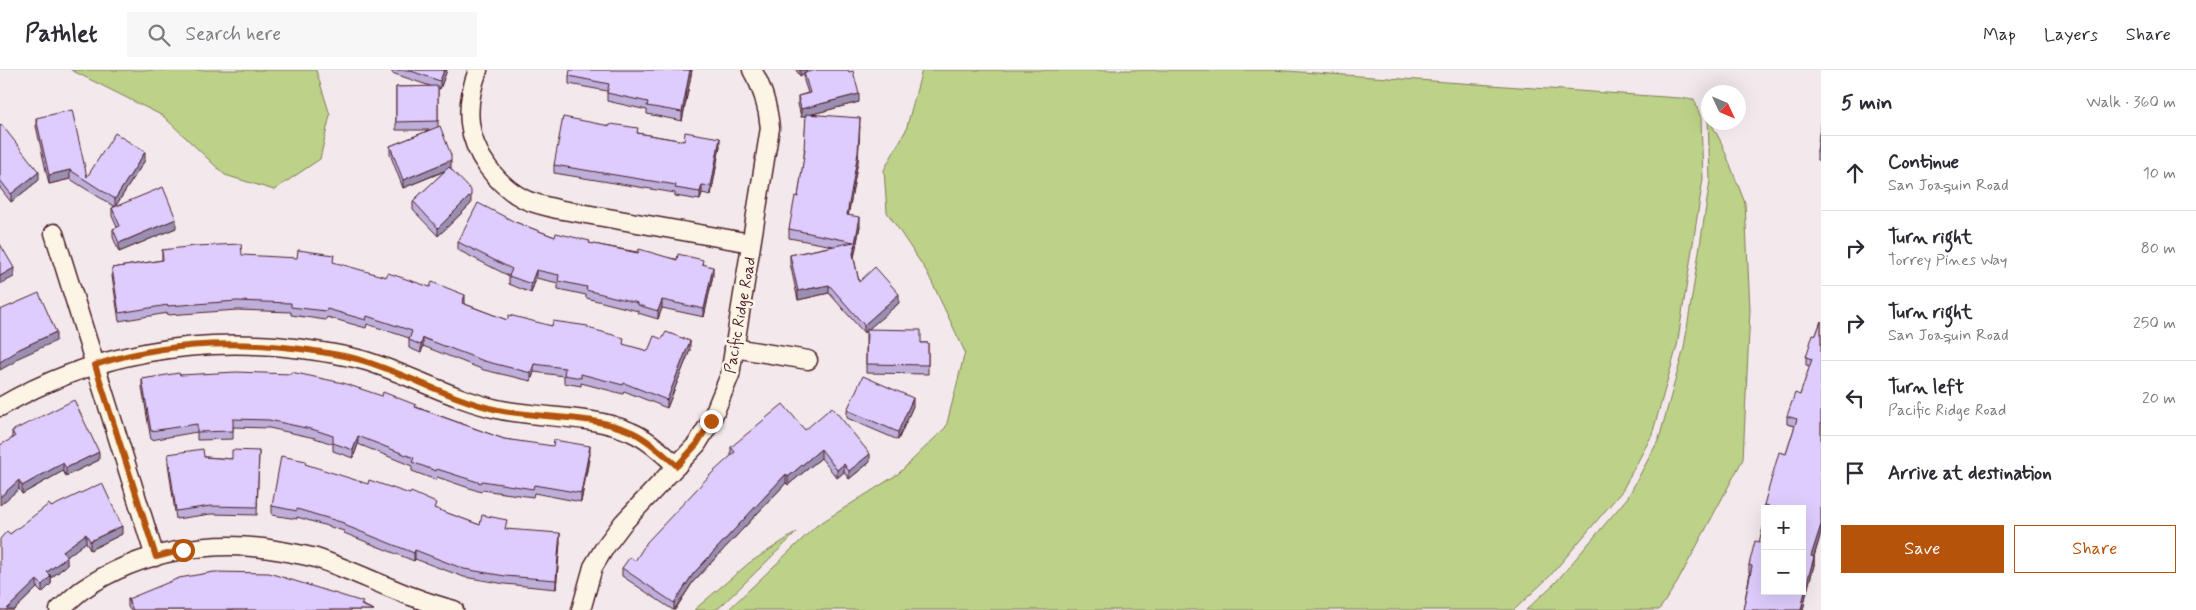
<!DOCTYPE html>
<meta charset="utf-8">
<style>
body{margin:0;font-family:Mynerve,sans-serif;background:#f7f7f7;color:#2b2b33}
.controls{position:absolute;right:15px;bottom:15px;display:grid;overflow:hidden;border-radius:0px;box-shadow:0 5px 20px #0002}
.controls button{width:45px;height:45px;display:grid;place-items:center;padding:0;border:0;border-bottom:1px solid #e1e1e2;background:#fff;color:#2b2b33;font:25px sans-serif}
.compass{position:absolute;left:1701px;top:15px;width:45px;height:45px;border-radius:50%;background:#fff;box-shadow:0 5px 20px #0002;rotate:134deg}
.stop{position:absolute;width:15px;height:15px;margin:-11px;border:4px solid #b45309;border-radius:50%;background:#fff}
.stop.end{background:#b45309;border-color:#fff;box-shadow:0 1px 5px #0008}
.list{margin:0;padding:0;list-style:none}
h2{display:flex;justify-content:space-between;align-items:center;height:65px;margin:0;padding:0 20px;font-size:21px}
h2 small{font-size:16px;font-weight:400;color:#7c7c81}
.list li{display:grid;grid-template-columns:32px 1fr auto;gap:15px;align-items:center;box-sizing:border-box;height:75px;padding:0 20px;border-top:1px solid #e1e1e2}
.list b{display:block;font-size:19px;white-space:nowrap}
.list p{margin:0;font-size:16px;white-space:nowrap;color:#7c7c81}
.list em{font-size:16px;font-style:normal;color:#7c7c81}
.actions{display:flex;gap:10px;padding:15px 20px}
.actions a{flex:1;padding:11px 0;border:1px solid #b45309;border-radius:0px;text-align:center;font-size:18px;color:#b45309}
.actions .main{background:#b45309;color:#fff}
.icon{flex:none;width:28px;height:28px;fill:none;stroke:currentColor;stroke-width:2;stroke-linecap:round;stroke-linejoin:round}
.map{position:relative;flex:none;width:1821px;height:540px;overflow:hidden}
header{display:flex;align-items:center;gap:30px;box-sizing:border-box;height:70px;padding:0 25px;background:#fff;border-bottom:1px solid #e1e1e2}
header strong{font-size:24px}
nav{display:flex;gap:28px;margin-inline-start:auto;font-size:18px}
.search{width:350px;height:45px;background:#f7f7f7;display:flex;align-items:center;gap:12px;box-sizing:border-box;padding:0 18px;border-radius:0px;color:#7c7c81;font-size:19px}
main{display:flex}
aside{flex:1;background:#fff}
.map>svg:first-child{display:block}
</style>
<header>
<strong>Pathlet</strong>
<div class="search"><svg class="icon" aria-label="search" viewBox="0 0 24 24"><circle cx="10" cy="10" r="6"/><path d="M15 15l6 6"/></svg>Search here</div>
<nav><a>Map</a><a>Layers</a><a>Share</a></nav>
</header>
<main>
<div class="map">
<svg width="1821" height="540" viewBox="0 0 1821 540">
<rect width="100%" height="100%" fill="#f3e9ec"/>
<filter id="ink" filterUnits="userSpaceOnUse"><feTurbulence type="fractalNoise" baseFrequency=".02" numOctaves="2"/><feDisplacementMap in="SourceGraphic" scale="10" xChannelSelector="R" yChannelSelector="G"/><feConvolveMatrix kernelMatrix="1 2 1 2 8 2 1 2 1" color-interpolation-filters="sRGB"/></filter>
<g filter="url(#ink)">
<!-- green -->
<g fill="#bcd288" stroke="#83785a">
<path d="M71,0H316L330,45L320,89L274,120L225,105L163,46Z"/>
<path d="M922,0H1272L1694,29L1701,48L1703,109L1677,276L1652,365L1622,421L1550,506L1514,540H728L816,456L898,404L946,357L965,282L927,202L887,142L884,100L906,60Z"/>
<path d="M1708,46V52L1711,53L1722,74L1745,133L1750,240L1743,389L1677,513L1659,540H1526L1556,512L1628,427L1659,369L1684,278L1710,111Z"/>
<path d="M797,462L720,537L715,540H694L749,493Z"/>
</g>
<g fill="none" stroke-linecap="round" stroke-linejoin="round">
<defs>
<g id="street">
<path d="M478,0C472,16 468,36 470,53C473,84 497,115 524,129C534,134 546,136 557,139L751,173"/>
<path d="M54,163L155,487"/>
<path d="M734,278L808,290"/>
<path d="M0,337C92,283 198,265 303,279C324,282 346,285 366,291C411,305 452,329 497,339C541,349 590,344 631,362C648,369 663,384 677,396"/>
<path d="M59,540C67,533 74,526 82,520C140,480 215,468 282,481C293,483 305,485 316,488C363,504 406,528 454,540"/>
<path d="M581,540L593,497L605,477L623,453L697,374L711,351L730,305L770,58C768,37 763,18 752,0"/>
</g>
</defs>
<!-- street casing -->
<use href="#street" stroke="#4a1f2b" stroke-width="21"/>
<!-- street -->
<use href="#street" stroke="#fcf5e5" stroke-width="18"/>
</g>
<!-- wall -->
<g fill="#beafda" stroke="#4a1f2b">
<path d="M392,0H447L440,19L438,18V57L451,98V99L471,134L438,166L413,140V131L445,101L403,118L390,84V76L430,60H396V17H433L392,3Z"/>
<path d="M692,0L682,51L647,44V40L607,31V21L569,14V6Z"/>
<path d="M796,0H808L800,6Z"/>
<path d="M804,3L859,32L812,44L860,56L858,91L848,145L860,156L854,188L859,212L899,233L868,259L921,273H928V304L866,303V261L864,263L829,223L798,230L790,193V185L833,176L789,168V159L798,127L804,88L806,46L801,47L798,34V26L808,23L804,11Z"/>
<path d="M36,48L87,107L145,90L115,137L70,109L49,114L36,56Z"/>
<path d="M1821,48V91L1817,90V82Z"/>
<path d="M0,55L39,110L11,132L0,118Z"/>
<path d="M638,63L684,71L720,76L711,125L702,123L700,130L675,126V123L554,103V95Z"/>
<path d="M112,138L176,158L119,182L113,167V159L117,157L112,146Z"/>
<path d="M515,152L555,167L703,194L713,205L704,247L662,238L658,249L638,243V241L586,228V225L558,219V213L536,208L531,223L509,214V206L458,180V172Z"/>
<path d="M162,180L334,193L465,234L507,250L552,256L588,258L624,275L648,281L690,280L667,338L624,321L623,324L581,313V316L564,313V306L534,302L531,311L484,300L423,276L421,283L409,278V268L367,254L366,258L327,247L326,250L291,245V242L237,240L168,245V243L119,251L112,206V198L162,190Z"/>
<path d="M1821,251V463L1814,487V495L1806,525L1803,540H1743L1750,503H1749V495L1759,472L1802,439H1765V443H1764V435L1786,384L1795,356L1787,354V346L1800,325L1810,296L1806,295V287L1816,265Z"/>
<path d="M180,305L416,337L504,369L590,384L581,432L534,423L533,427L482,420L481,422L437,407L436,410L412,401V396L358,374L353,388L333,381V374L315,368L269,358L233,357V369L197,370V362L151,370L142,317V309Z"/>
<path d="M913,336L898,370L847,348V340Z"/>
<path d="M805,360L870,392L849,409L844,402L837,408L821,388L788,415L786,413L693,512L675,540H673L622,506V498L635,491L731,386V377Z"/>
<path d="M12,361L99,390L66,406L63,401L22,424L19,419L12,369Z"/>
<path d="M259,381L257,445L211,444L176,449L168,393V384L232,389Z"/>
<path d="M306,395L436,439L480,455L506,459L560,472L556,519L505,514L464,507L415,489L414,491L344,463V461L297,447V449L272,445V436Z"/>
<path d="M51,437L122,464L90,480L86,472L66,487L67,495L51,508V514L42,523L37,518L14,540H0L10,464Z"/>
<path d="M128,529L363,535L374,540H130L128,537Z"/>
</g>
<!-- shaded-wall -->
<g fill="#9b8fb1" stroke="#4a1f2b">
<path d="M444,0H447L440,19V11Z"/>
<path d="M690,0H692L682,51V42Z"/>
<path d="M800,0H808L800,6Z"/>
<path d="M859,24V32L801,47V39Z"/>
<path d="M860,48L858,91L847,153V145Z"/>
<path d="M720,68V76L711,125V116Z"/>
<path d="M145,82V90L115,137V129Z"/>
<path d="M451,90V98L403,118V110Z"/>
<path d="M70,100V109L49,114V105Z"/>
<path d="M39,102V110L11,132V124Z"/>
<path d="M702,115V123L700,130V122Z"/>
<path d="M471,125V134L438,166V158Z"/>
<path d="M860,147V156L853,192V184Z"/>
<path d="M176,149V158L119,182V173Z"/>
<path d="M713,197V205L704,247V239Z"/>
<path d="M14,198V207L0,214V206Z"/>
<path d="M536,200V208L531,223V214Z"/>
<path d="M829,215V223L798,230V221Z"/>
<path d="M899,224V233L864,263V255Z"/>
<path d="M465,225V233L462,241V233Z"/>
<path d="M662,230V238L658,249V241Z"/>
<path d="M56,262V271L16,289V291L0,300V292L15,281Z"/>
<path d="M423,268V276L421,283V275Z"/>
<path d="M690,271V280L667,338V330Z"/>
<path d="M534,294V302L531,311V303Z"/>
<path d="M913,328V336L898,370V362Z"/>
<path d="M358,366V374L353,388V380Z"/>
<path d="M590,376V384L581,432V423Z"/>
<path d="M821,379V388L788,415V407Z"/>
<path d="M99,382V390L66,406V398Z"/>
<path d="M870,384V392L849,409V401Z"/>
<path d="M63,393V401L22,424V416Z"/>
<path d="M844,394V402L837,408V400Z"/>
<path d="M786,404V413L693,512L674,540V533L693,504Z"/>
<path d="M19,410V419L0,435V427Z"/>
<path d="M1821,455V463L1811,495V486Z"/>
<path d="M122,456V464L90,480V471Z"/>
<path d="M560,463V472L556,519V510Z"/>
<path d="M86,464V472L63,490V481Z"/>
<path d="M415,480V489L414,491V483Z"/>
<path d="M67,487V495L51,508V514L42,523V515L47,502Z"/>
<path d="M1814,487V495L1806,525L1803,540H1801L1806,516Z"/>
<path d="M37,510V518L14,540H6Z"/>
</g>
<!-- building -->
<g fill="#ddccfd" stroke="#4a1f2b">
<path d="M408,0H444L440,11Z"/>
<path d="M570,0H690L682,42L647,36L648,32L607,23L609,14L569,6Z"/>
<path d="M816,0H848L849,2L853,1L859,24L801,39L798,26L810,23L804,3Z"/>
<path d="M438,16V51L396,52V17Z"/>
<path d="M72,40L87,107L115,63L145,82L115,129L70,100L49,105L36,48Z"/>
<path d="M806,44L860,48L858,83L847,145L860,147L853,184L859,212L875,197L899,224L864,255L829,215L798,221L790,185L854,172L789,159L795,126L798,127L805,79H804Z"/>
<path d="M563,47L610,56L611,54L638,58L637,63L684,71L685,62L720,68L711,116L702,115L700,122L675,118L676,115L554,95Z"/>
<path d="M1821,48V82H1817Z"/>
<path d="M1,54L39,102L11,124L0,110V55Z"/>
<path d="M440,56L451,85V90L403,110L390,76Z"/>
<path d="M449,97L471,120V125L438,158L413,131Z"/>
<path d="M163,117L176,149L119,173L113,159L120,156L112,138Z"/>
<path d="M478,133L515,152L555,167L556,163L590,171L589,173L638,183L639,179L677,190L678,184L703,190L702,194L713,197L704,239L662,230L658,241L638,235V233L586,220L587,217L558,211L559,205L536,200L531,214L509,206L512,199L458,172Z"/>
<path d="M0,174L14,198L0,206Z"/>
<path d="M241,174L242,185L297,188L298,180L334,185L333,192L386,207L388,203L430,217L432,212L465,225L462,233L507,250L509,245L552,256L553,251L588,256V258L624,268L623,274L648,281L654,266L662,269L666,262L690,271L667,330L624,313L623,315L581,304V308L564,305L565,298L534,294L531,303L484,291L423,268L421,275L409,270L412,261L367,246L366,250L327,239L326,241L291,237V233L237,231L168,236V235L119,243L112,198L163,190L162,180L195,176Z"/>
<path d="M39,223L56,262L15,281L16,282L0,292V240Z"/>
<path d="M1821,251V455L1811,486L1814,487L1806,516L1801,540H1743L1752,496L1749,495L1755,471L1759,472L1765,451V521H1802V439H1768L1769,436L1764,435L1779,382L1786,384L1797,349L1787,346L1795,323L1800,325L1812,289L1806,287L1813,264L1816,265Z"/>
<path d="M867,259L921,260V273H928V295L866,294Z"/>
<path d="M236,302L291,304V302L343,313L382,326L383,322L416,335L415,337L504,369L553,376L554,370L590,376L581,423L534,415L533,419L482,411L481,413L437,399L436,401L412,392L414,388L358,366L353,380L333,373V366L315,360L269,350L233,349V361L197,362V354L151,361L142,309L179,303L180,305Z"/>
<path d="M863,306L913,328L898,362L847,340Z"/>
<path d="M74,330L99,382L66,398L63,393L22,416L19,410L0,427V375L15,367L12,361Z"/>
<path d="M783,334L805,360L832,337L870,384L849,401L844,394L837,400L821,379L788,407L786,404L693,504L674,533L622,498L630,487L635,491L647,472L711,404L735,382L731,377Z"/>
<path d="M203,379L204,387L232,389V380L259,381L257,437L211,436L176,441L168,384Z"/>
<path d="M281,386L306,391L305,394L368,414L369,410L410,424L411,422L436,433L434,438L480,455L482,445L507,450L505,459L560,463L556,510L505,506L464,499L415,480L414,483L344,455V453L297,439V441L272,436Z"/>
<path d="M102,413L122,456L90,471L86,464L63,481L67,487L47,502L51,506L42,515L37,510L6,540H0V469L7,461L10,464L49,434L51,437Z"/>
<path d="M214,502L269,503L363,532L361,535L374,540H133L128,529L179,508Z"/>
</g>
</g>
<g fill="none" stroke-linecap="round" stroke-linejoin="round" filter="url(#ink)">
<!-- route -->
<path stroke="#b45309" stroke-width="6" d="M183,480L156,487L95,295C163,272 237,270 308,280C327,283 348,285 367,292C411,306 453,330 498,340C542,349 590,344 632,362C649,370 663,384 677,396L697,374L711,351"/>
</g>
<g text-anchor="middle" stroke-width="5" stroke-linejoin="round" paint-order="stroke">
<!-- street labels -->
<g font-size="16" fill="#4a1f2b" stroke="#fcf5e5">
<text transform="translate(739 245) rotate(-80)" y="6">Pacific Ridge Road</text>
</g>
</g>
</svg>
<div class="controls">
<button>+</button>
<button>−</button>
</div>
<svg class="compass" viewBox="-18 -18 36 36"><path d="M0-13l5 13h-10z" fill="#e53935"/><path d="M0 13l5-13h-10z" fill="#7c7c81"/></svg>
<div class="stop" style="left:183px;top:480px"></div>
<div class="stop end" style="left:711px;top:351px"></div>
</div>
<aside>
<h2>5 min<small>Walk · 360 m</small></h2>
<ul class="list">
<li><svg class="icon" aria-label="ahead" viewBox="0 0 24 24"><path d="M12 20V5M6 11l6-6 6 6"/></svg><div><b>Continue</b><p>San Joaquin Road</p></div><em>10 m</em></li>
<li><svg class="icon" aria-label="right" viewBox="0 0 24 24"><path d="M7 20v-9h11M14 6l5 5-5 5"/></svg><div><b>Turn right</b><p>Torrey Pines Way</p></div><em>80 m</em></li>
<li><svg class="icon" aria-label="right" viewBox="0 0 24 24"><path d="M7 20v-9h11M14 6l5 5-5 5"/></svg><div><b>Turn right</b><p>San Joaquin Road</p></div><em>250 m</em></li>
<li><svg class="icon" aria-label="left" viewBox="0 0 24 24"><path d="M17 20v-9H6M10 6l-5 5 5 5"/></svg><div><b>Turn left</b><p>Pacific Ridge Road</p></div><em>20 m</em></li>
<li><svg class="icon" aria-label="arrive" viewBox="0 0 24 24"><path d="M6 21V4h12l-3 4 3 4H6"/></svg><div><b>Arrive at destination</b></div></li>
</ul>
<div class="actions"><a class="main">Save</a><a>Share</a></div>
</aside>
</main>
